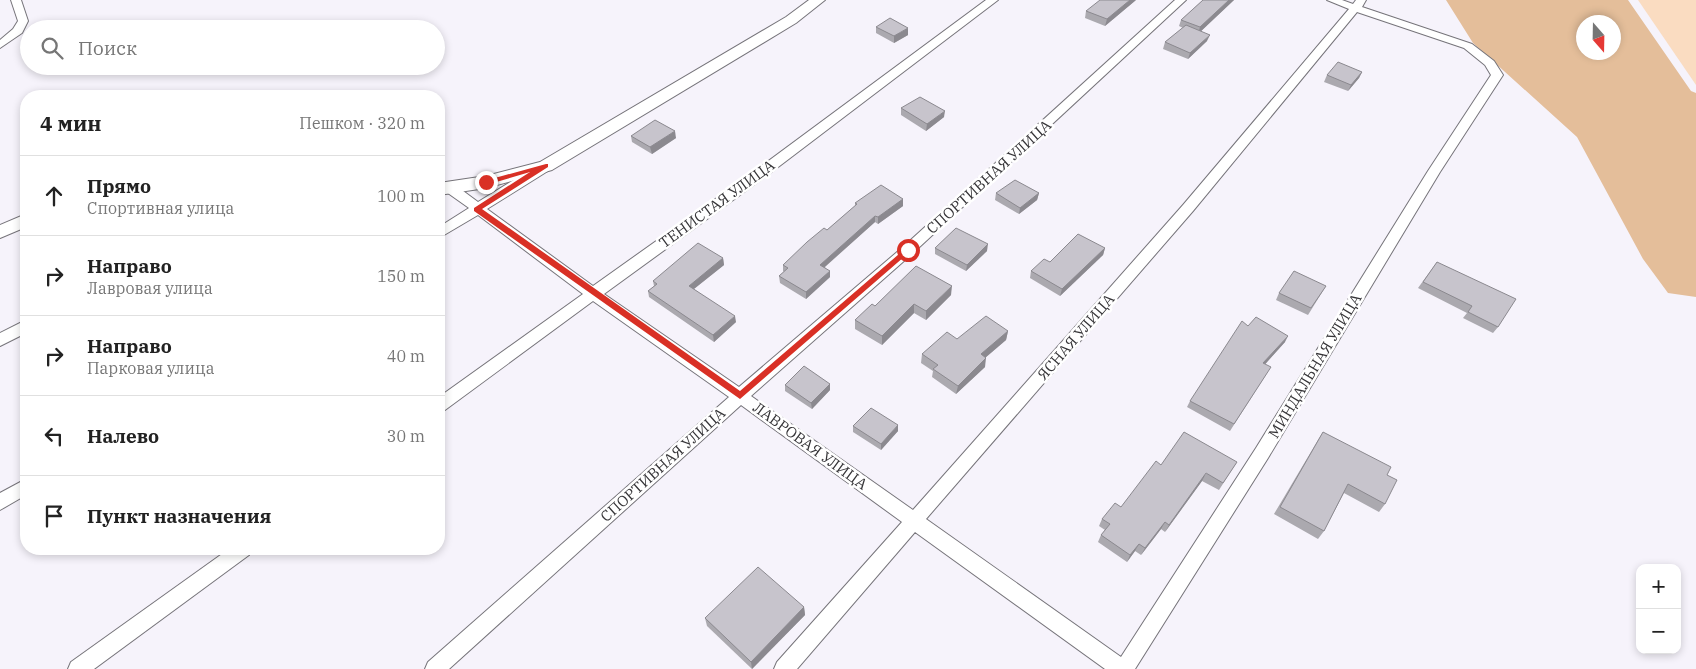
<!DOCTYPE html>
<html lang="ru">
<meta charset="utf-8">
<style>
body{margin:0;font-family:"IBM Plex Serif",serif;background:#f2f2f2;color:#222}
.controls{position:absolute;right:15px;bottom:15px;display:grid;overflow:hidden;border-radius:10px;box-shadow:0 2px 8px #0003}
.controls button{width:45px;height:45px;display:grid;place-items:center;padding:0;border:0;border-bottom:1px solid #e0e0e0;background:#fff;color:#222;font:25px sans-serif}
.compass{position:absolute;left:1576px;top:15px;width:45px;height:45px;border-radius:50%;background:#fff;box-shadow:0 2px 8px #0003;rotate:160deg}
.stop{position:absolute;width:15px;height:15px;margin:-11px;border:4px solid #d93025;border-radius:50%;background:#fff}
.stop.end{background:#d93025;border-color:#fff;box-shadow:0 1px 5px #0008}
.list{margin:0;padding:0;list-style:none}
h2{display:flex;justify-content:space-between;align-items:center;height:65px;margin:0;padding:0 20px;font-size:21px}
h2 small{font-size:16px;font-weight:400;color:#767676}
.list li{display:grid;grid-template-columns:32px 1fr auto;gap:15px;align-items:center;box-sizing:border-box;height:80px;padding:0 20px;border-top:1px solid #e0e0e0}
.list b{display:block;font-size:19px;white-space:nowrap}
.list p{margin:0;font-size:16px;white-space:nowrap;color:#767676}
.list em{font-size:16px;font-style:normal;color:#767676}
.icon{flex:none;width:28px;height:28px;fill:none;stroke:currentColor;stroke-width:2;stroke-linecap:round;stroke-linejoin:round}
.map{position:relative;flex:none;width:1696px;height:669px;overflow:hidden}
.search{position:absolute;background:#fff;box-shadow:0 2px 8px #0003;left:20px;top:20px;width:425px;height:55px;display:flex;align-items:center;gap:12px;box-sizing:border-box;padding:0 18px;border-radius:28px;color:#767676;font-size:19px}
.panel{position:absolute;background:#fff;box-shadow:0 2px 8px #0003;left:20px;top:90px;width:425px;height:465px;border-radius:20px}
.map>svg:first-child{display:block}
</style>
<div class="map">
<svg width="1696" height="669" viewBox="0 0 1696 669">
<rect width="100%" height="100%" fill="#f6f3fb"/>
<!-- green -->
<path fill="#fadcc1" d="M1638,0H1696V85Z"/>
<!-- forest -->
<path fill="#e4be9a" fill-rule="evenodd" d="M1446,0H1628L1691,91L1696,93V297L1668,293L1643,259L1577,137L1473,43ZM1584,22H1614V52H1584Z"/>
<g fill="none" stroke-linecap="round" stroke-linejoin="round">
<defs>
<g id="minor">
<path d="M11,0H21L28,21L22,33L0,48V40L13,29L18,21Z"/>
<path d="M986,0H998L769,174L604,294L739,387L903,247L1175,0H1186L913,253L751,396L913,510L1183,205L1349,9L1327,0H1342L1353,4L1356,0H1366L1362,7L1472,44L1494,61L1503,75L1440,172L1268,458L1135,669H1105L915,532L797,669H774L777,662L902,522L741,405L449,669H425L428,662L729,397L593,301L445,410L439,411V397L583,294L478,215L439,238V227L469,208L445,191L443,188L445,185H455L478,202L541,163H551L552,166L551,169L487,209L593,286L759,168ZM1357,12L1464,48L1485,65L1491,75L1428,171L1256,448L1121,657L926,519L1193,211Z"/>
<path d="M26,320V333L0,346V333Z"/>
<path d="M26,479V495L0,510V493Z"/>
<path d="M229,549H252L249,555L94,669H68L71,662Z"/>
</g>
<g id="tertiary">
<path d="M809,0H825L796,23L552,170L486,188L439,195V183L486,176L540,162L786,17Z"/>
<path d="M26,214V227L0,238V225Z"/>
</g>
</defs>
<!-- minor casing -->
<use href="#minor" stroke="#76747a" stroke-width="2"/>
<!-- tertiary casing -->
<use href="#tertiary" stroke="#76747a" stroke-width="2"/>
<!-- minor -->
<use href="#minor" fill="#fff" fill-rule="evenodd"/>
<!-- tertiary -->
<use href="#tertiary" fill="#fff" fill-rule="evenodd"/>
</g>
<!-- wall -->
<g fill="#aba9af">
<path d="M1136,0L1105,26L1085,18L1086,11Z"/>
<path d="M1203,0H1234L1201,31L1207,41L1188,59L1163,49L1165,42L1183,28L1179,26L1181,20Z"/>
<path d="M876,27L908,35L894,43L876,33Z"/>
<path d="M1362,72L1359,78L1348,91L1324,82L1327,75Z"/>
<path d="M901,108L944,117L926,131L901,115Z"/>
<path d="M631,136L676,138L652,154L632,142Z"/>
<path d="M996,193H1039L1037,200L1019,214L995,200Z"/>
<path d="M903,199V206L878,224L875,222L825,267L830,277L806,299L780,283L779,276L784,272L783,271V265L827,230L855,206V203Z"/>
<path d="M935,248L987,251L966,271L935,254Z"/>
<path d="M1105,248L1103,255L1060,296L1030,278L1031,271L1050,262Z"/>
<path d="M723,258L724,265L694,289L736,322L714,342L649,297L648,291L654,286L653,281Z"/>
<path d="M1437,262L1498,327L1493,333L1463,318L1467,313L1418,288Z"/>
<path d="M1326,286L1308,315L1276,300L1279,293Z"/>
<path d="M951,295L926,320L914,313L882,345L855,329V320L875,306Z"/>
<path d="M1248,326L1285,342L1265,364L1267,373L1230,431L1187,407L1190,401Z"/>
<path d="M1008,331L1006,340L985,358V367L956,394L932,377L933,371L921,363L922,354L957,339Z"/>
<path d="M785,385L830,390L812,409L785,391Z"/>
<path d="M853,426L898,431L881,450L853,432Z"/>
<path d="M1323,432L1387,475L1385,504L1379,512L1344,493L1324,531L1318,539L1274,514L1318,440Z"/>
<path d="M1237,462L1219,490L1202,481L1165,532L1161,529L1141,555L1135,551L1127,562L1098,542L1101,535L1105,530L1099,526L1102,519L1121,507Z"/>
<path d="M804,607L805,615L752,669L707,626L705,618Z"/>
</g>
<!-- shaded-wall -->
<g fill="#8b898f">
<path d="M1130,0H1136L1105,26L1107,19Z"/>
<path d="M1229,0H1234L1198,34L1200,27Z"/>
<path d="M908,28V35L894,43V36Z"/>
<path d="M1210,35L1207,41L1188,59L1190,53Z"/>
<path d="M1362,72L1359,78L1348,91L1351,85Z"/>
<path d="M945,111L944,117L926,131L927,124Z"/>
<path d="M675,131L676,138L652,154L650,147Z"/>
<path d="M1039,193L1037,200L1019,214L1020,208Z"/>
<path d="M903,199V206L878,224V217Z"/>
<path d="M875,216V222L820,271V265Z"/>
<path d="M988,244L987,251L966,271L967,265Z"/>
<path d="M1105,248L1103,255L1060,296L1062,289Z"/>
<path d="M723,258L724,265L690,292L689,286Z"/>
<path d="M830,271V277L806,299V292Z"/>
<path d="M952,286L951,295L926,320V311Z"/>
<path d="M914,304V313L882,345V336Z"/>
<path d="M735,316L736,322L714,342L713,335Z"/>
<path d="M1008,331L1006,340L979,363L981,354Z"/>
<path d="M1288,336L1285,342L1260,370L1263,363Z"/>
<path d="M986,358L985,367L956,394L958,386Z"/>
<path d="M830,384V390L812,409L811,403Z"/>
<path d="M898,425V431L881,450V444Z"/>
<path d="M1206,473L1202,481L1165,532L1169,525Z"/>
<path d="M1165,522L1161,529L1141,555L1145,548Z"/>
<path d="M1139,544L1135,551L1127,562L1130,555Z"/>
<path d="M804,607L805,615L752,669L751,662Z"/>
</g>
<!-- building -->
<g fill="#c7c4cc" stroke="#8b898f">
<path d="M1100,0H1130L1107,19L1086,11Z"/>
<path d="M1203,0H1229L1200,27L1181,20Z"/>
<path d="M890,18L908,28L894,36L876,27Z"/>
<path d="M1186,25L1210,35L1190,53L1165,42Z"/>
<path d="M1338,62L1362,72L1351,85L1327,75Z"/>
<path d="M920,97L945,111L927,124L901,108Z"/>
<path d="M655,120L675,131L650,147L631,136Z"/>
<path d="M1015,180L1039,193L1020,208L996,193Z"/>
<path d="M881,185L903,199L878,217L875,216L820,265L830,271L806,292L779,276L788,268L783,265L807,242L824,228L827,230L857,204L855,203Z"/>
<path d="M956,228L988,244L967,265L935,248Z"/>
<path d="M1078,234L1105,248L1062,289L1031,271L1044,259L1050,262Z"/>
<path d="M698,243L723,258L689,286L735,316L713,335L648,291L657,284L653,281Z"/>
<path d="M1437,262L1516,299L1498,327L1468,312L1472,306L1423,282Z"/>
<path d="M916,266L952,286L926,311L914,304L882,336L855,320L872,304L875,306Z"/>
<path d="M1294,271L1326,286L1311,308L1279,293Z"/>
<path d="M986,316L1008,331L981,354L986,358L958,386L933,369L938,365L922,354L947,332L957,339Z"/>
<path d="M1256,317L1288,336L1263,363L1271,367L1234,424L1190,401L1242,321L1248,326Z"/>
<path d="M804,366L830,384L811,403L785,385Z"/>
<path d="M871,408L898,425L881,444L853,426Z"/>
<path d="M1184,432L1237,462L1223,483L1206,473L1169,525L1165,522L1145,548L1139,544L1130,555L1101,535L1110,524L1102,519L1115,503L1121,507L1156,461L1161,465Z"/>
<path d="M1323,432L1391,467L1387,475L1397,480L1385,504L1348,484L1324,531L1280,507Z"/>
<path d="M758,567L804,607L751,662L705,618Z"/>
</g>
<!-- route -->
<path fill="#d93025" d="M546,164H548V167L482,209L740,391L906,248L912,250L740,399L474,211V208L530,172L486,185L483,182L484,181Z"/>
<g text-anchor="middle" stroke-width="5" stroke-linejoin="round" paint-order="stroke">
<!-- street labels -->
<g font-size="15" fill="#353437" stroke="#fff">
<text transform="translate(989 177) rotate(-42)" y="5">СПОРТИВНАЯ УЛИЦА</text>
<text transform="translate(717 204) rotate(-36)" y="5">ТЕНИСТАЯ УЛИЦА</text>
<text transform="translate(1076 337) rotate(-49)" y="5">ЯСНАЯ УЛИЦА</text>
<text transform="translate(1315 366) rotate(-59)" y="5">МИНДАЛЬНАЯ УЛИЦА</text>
<text transform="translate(810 446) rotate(36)" y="5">ЛАВРОВАЯ УЛИЦА</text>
<text transform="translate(663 465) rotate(-42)" y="5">СПОРТИВНАЯ УЛИЦА</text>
</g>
</g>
</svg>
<div class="controls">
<button>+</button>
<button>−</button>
</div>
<svg class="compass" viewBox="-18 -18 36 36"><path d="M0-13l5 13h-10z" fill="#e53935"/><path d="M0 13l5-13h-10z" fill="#767676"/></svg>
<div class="stop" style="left:908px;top:250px"></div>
<div class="stop end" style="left:486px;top:182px"></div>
<div class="search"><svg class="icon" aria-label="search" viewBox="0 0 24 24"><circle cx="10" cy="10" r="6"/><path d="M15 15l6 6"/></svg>Поиск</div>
<section class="panel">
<h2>4 мин<small>Пешком · 320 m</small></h2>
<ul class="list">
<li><svg class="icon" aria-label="ahead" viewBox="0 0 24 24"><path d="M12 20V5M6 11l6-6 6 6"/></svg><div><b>Прямо</b><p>Спортивная улица</p></div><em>100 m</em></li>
<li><svg class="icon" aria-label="right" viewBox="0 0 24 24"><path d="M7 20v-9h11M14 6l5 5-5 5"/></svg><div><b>Направо</b><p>Лавровая улица</p></div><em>150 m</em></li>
<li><svg class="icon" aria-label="right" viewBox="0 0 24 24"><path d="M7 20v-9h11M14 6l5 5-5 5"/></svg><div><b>Направо</b><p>Парковая улица</p></div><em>40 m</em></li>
<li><svg class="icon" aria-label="left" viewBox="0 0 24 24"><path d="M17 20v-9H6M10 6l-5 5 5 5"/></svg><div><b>Налево</b></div><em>30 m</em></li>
<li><svg class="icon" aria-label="arrive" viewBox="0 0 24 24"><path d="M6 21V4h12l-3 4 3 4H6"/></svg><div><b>Пункт назначения</b></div></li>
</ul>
</section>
</div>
